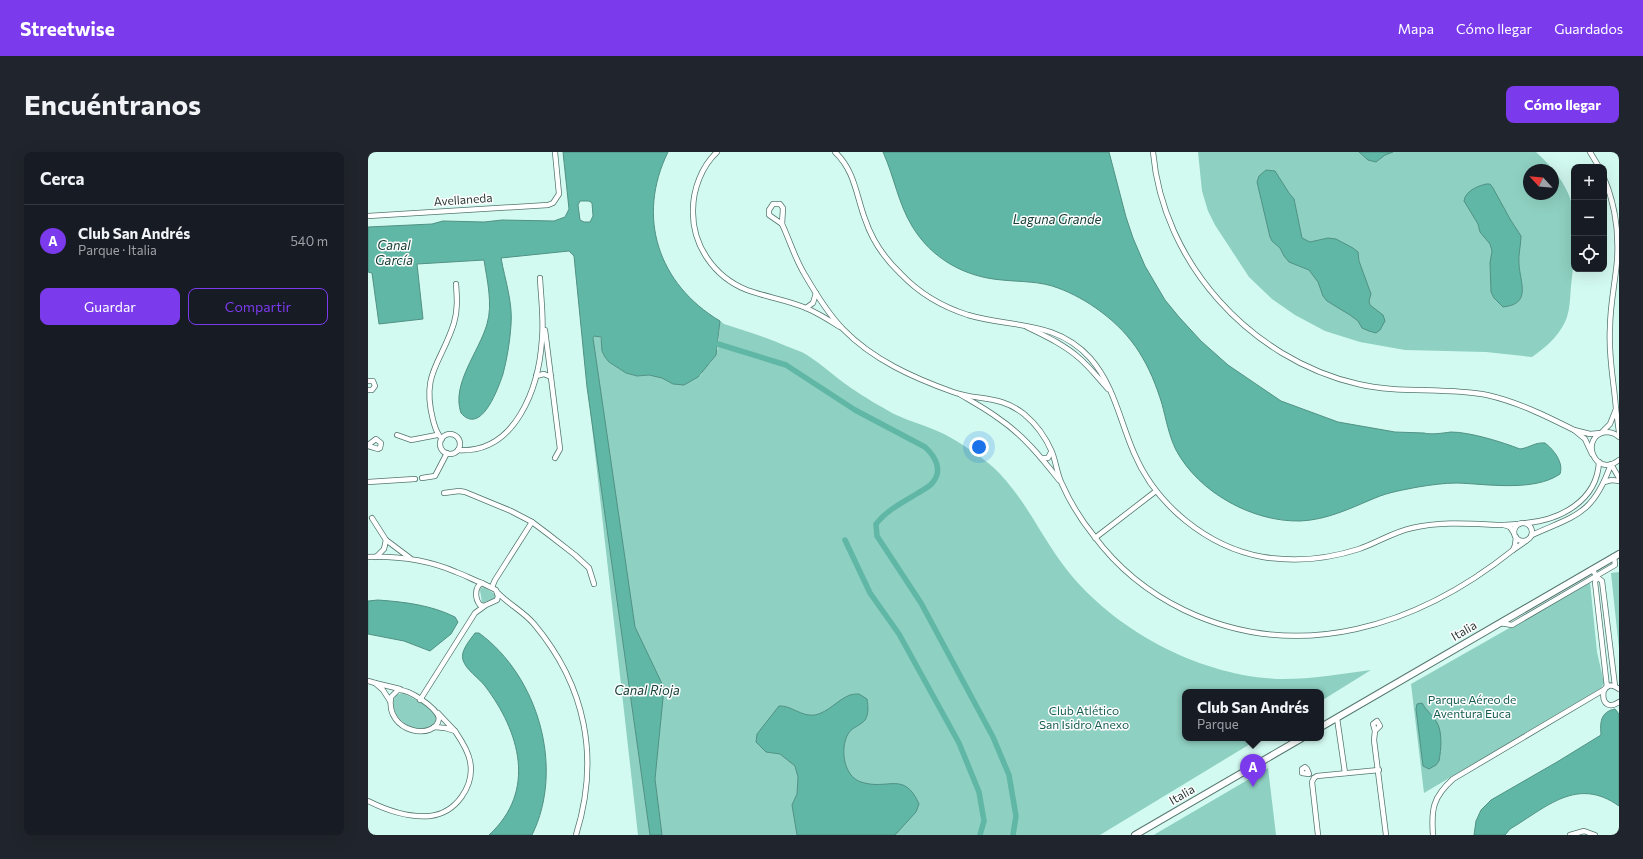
<!DOCTYPE html>
<html lang="es">
<meta charset="utf-8">
<style>
body{margin:0;font-family:Commissioner,sans-serif;background:#20242c;color:#f1f3f6}
.controls{position:absolute;right:12px;top:12px;display:grid;overflow:hidden;border-radius:8px;box-shadow:0 4px 16px #0002}
.controls button{width:36px;height:36px;display:grid;place-items:center;padding:0;border:0;border-bottom:1px solid #363941;background:#171b24;color:#f1f3f6;font:20px sans-serif}
.compass{position:absolute;left:1155px;top:12px;width:36px;height:36px;border-radius:50%;background:#171b24;box-shadow:0 4px 16px #0002;rotate:296deg}
.you{position:absolute;left:611px;top:295px;width:14px;height:14px;margin:-10px;border:3px solid #fff;border-radius:50%;background:#1a73e8;box-shadow:0 0 0 6px #1a73e833}
.badge{display:grid;place-items:center;width:26px;height:26px;border-radius:50%;background:#7c3aed;color:#fff;font-size:13px;font-weight:700}
.pin{position:absolute;translate:-50% -33px;filter:drop-shadow(0 1px 2px #0008)}
.pin::after{content:'';position:absolute;top:21px;width:14px;height:12px;background:inherit;clip-path:polygon(0 0,100% 0,50% 100%)}
.popup{position:absolute;left:814px;top:537px;width:142px;height:52px;box-sizing:border-box;display:grid;place-content:center;border-radius:8px;background:#171b24;filter:drop-shadow(0 1px 3px #0005);font-size:13px;white-space:nowrap;color:#9ea1a6}
.popup b{font-size:15px;color:#f1f3f6}
.popup::after{content:'';position:absolute;left:50%;top:100%;margin-left:-8px;border:8px solid transparent;border-top-color:#171b24}
.list{margin:0;padding:0;list-style:none}
h2{display:flex;justify-content:space-between;align-items:center;height:52px;margin:0;padding:0 16px;font-size:17px}
h2 small{font-size:13px;font-weight:400;color:#9ea1a6}
.list li{display:grid;grid-template-columns:26px 1fr auto;gap:12px;align-items:center;box-sizing:border-box;height:72px;padding:0 16px;border-top:1px solid #363941}
.list b{display:block;font-size:15px;white-space:nowrap}
.list p{margin:0;font-size:13px;white-space:nowrap;color:#9ea1a6}
.list em{font-size:13px;font-style:normal;color:#9ea1a6}
.actions{display:flex;gap:8px;padding:12px 16px}
.actions a{flex:1;padding:9px 0;border:1px solid #7c3aed;border-radius:8px;text-align:center;font-size:14px;color:#7c3aed}
.actions .main{background:#7c3aed;color:#fff}
.icon{flex:none;width:22px;height:22px;fill:none;stroke:currentColor;stroke-width:2;stroke-linecap:round;stroke-linejoin:round}
.map{position:relative;flex:none;width:1251px;height:683px;overflow:hidden;border-radius:8px}
header{display:flex;align-items:center;gap:24px;box-sizing:border-box;height:56px;padding:0 20px;background:#7c3aed;color:#fff}
header strong{font-size:19px}
nav{display:flex;gap:22px;margin-inline-start:auto;font-size:14px}
.intro{display:flex;align-items:center;justify-content:space-between;box-sizing:border-box;height:96px;padding:0 24px}
h1{margin:0;font-size:28px}
.button{padding:10px 18px;border-radius:8px;background:#7c3aed;color:#fff;font-size:14px;font-weight:700}
main{display:flex;gap:24px;padding:0 24px}
aside{flex:1;background:#171b24;border-radius:8px;box-shadow:0 4px 16px #0002}
.map>svg:first-child{display:block}
</style>
<header>
<strong>Streetwise</strong>
<nav><a>Mapa</a><a>Cómo llegar</a><a>Guardados</a></nav>
</header>
<div class="intro"><h1>Encuéntranos</h1><a class="button">Cómo llegar</a></div>
<main>
<aside>
<h2>Cerca<small></small></h2>
<ul class="list">
<li><span class="badge">A</span><div><b>Club San Andrés</b><p>Parque · Italia</p></div><em>540 m</em></li>
</ul>
<div class="actions"><a class="main">Guardar</a><a>Compartir</a></div>
</aside>
<div class="map">
<svg width="1251" height="683" viewBox="0 0 1251 683">
<rect width="100%" height="100%" fill="#d3faf1"/>
<!-- green -->
<g fill="#8ed0c1" fill-rule="evenodd">
<path d="M830,0H1168C1181,12 1193,25 1200,41C1212,69 1206,105 1203,134C1202,146 1202,160 1197,170C1189,186 1178,195 1164,205L1118,200L1037,198L992,190L957,179L927,163L904,147L881,125L847,73L840,59L834,39ZM1161,18H1185V42H1161Z"/>
<path d="M352,169L356,172C377,179 398,185 418,194C425,197 433,199 439,203C455,213 468,226 483,236C496,245 512,254 526,262C543,270 560,274 576,282C593,291 611,303 625,315C657,345 673,385 699,418C748,480 836,526 915,527C944,527 974,522 1003,518L953,549V540H817V586H892L732,683H270L215,195L217,197L224,198L226,184H231L234,189V199L241,210L258,221L269,224L281,223L320,230L333,223L336,216L343,210L350,197Z"/>
<path d="M1251,420V497L1243,421Z"/>
<path d="M1222,430L1229,500L1236,531L1233,536L1056,641L1043,532Z"/>
<path d="M116,435L127,442L128,446L114,451L112,438L113,436Z"/>
<path d="M35,541L58,553L63,558L69,566C59,593 14,566 28,543Z"/>
<path d="M900,616L908,683H786L789,681Z"/>
</g>
<!-- water -->
<g fill="#60b7a5" stroke="#509284" fill-rule="evenodd">
<path d="M195,0H300C268,65 290,132 352,169L348,203L330,225L316,233L305,232L294,226L281,223L269,224L258,221L241,210L237,205L234,199L233,185L226,184L225,186L267,475L296,536L287,627L294,683H282L219,235L206,104L201,99L133,106C137,128 145,151 143,173C142,189 139,207 135,222C130,237 113,284 93,261C83,232 111,200 119,172C125,152 119,128 116,108L49,112L55,167L11,172L4,121L0,120V75L64,72L75,69L116,70L134,68L186,69L197,65L201,57ZM212,49H221L224,51L225,64L222,70H216L212,68L210,53Z"/>
<path d="M515,0H741L758,65L765,86L777,114L797,148L811,165L833,189L860,213L913,249L970,270L1027,280L1056,281C1063,283 1075,281 1083,280C1102,280 1134,290 1152,297C1161,296 1167,290 1177,291C1185,297 1196,310 1192,322C1166,340 1119,332 1089,331C1076,331 1062,333 1050,335C1035,338 1021,340 1007,346C983,356 959,368 932,369C885,370 831,341 808,298C801,284 798,267 794,252C782,213 766,184 732,159C720,150 704,141 690,136C672,129 653,130 634,128C596,125 563,106 544,74C530,51 526,24 515,0Z"/>
<path d="M991,0H1025L1017,3L1008,10L1000,8Z"/>
<path d="M898,18L907,19L921,41L926,47L934,86L942,90L960,86L968,87L985,96L990,100L991,109L1003,142L1001,149L1002,153L1015,163L1017,169L1012,178L1008,181L1001,179L994,176L990,169L982,163L959,149L955,144L950,130L941,118L921,110L916,104L912,96L904,89L902,85L889,30L891,24Z"/>
<path d="M1118,32H1122L1125,36L1142,67L1153,84C1153,93 1150,103 1151,112C1152,131 1164,152 1135,155L1126,146L1123,140L1122,111L1124,99L1122,92L1112,80L1110,72L1096,49C1097,39 1110,34 1118,32Z"/>
<path d="M10,448C37,450 63,453 87,465L90,470L83,482L62,499L36,489L0,482V449Z"/>
<path d="M107,481H111C170,524 197,616 164,683H121C169,639 152,580 117,534C111,526 98,518 95,508C92,499 102,488 107,481Z"/>
<path d="M491,542L499,547C500,554 501,562 497,568C492,574 484,575 480,582C472,596 475,624 493,630C520,639 536,618 551,652L548,660L527,683H429L424,653L429,642L430,625L427,614L412,602L398,600L388,590L389,582L411,554C423,553 433,565 447,563C461,560 469,548 482,543C485,542 489,542 491,542Z"/>
<path d="M1054,551C1058,558 1063,562 1068,569C1075,579 1073,598 1071,609L1068,613L1061,617L1055,614L1048,557L1049,552Z"/>
<path d="M1247,557L1251,562V654C1209,624 1179,655 1142,677L1137,683H1106L1108,669L1113,658L1123,648L1189,610L1233,583C1232,571 1232,560 1247,557Z"/>
</g>
<g fill="none" stroke-linecap="round" stroke-linejoin="round">
<!-- canal -->
<g stroke="#60b7a5" stroke-width="5.5">
<path d="M350,192L418,213L487,258L557,295C567,304 575,318 565,330C562,335 554,338 550,341C535,350 519,358 508,372L509,384L553,451L625,585L641,623L648,664L645,683"/>
<path d="M477,388L502,441L531,482L591,591L611,640L616,669L612,683"/>
</g>
<defs>
<g id="street">
<path d="M349,0C334,14 325,37 325,58C324,93 346,125 379,138C398,145 419,148 438,156C450,161 461,168 472,175"/>
<path d="M467,0C487,19 488,43 497,67C504,88 517,107 533,122C551,141 575,155 600,163C644,176 688,168 722,206C746,233 752,269 766,301C788,353 839,395 895,405C927,410 960,407 991,397C1009,391 1025,380 1044,376C1075,369 1105,372 1136,373"/>
<path d="M785,0C795,111 882,207 990,232C1032,242 1076,235 1119,243C1150,250 1178,264 1206,278"/>
<path d="M1222,0L1231,15"/>
<path d="M1236,26C1247,52 1251,81 1249,109C1247,132 1242,153 1242,176C1240,203 1246,230 1248,257"/>
<path d="M405,52H412L415,56L414,72L401,63V58Z"/>
<path d="M0,64L180,53L185,51L191,42L187,0"/>
<path d="M414,72C422,89 427,107 437,123C448,142 460,162 475,177C505,208 546,226 585,240C611,249 632,243 656,262C668,272 678,286 684,300C688,310 689,322 694,332C702,350 713,368 726,384C749,415 781,441 816,458C931,513 1050,474 1145,398"/>
<path d="M438,156L445,151L448,141"/>
<path d="M659,175C677,184 695,192 710,205C721,214 730,226 740,237"/>
<path d="M177,178L192,297L187,306"/>
<path d="M168,224L176,222L183,225"/>
<path d="M0,229H5L7,234L4,238H0"/>
<path d="M593,243C605,250 618,257 630,266C654,282 673,305 691,328"/>
<circle cx="82" cy="292" r="10"/>
<path d="M29,283L43,288L69,283"/>
<path d="M1251,285C1247,281 1242,280 1237,280C1211,285 1227,327 1251,308"/>
<path d="M74,287C68,281 67,275 65,268C53,221 73,212 86,171C90,158 89,145 88,132"/>
<path d="M0,293L8,287L13,291L12,296L10,297L0,294"/>
<path d="M90,298C148,302 171,235 174,187C176,167 173,147 172,126"/>
<path d="M1224,302L1217,287L1206,278L1222,282L1233,281L1242,272L1248,257L1251,280"/>
<path d="M674,306H680L683,300"/>
<path d="M54,326L67,324L79,301"/>
<path d="M0,330L47,327"/>
<path d="M1236,330L1244,328L1251,329"/>
<path d="M76,341L91,339L97,340L143,359L164,370L180,382L207,403L221,416L226,432"/>
<path d="M4,366L18,388L42,406"/>
<path d="M1158,371C1192,368 1229,349 1231,310"/>
<circle cx="1155" cy="380" r="9"/>
<path d="M1146,381L1142,375L1136,373L1151,372"/>
<path d="M1164,383C1208,363 1225,363 1243,312L1251,326"/>
<path d="M1148,385L1147,393L1145,398L1158,389"/>
<path d="M727,386L788,339"/>
<path d="M0,405C30,404 60,408 88,420C97,423 105,428 114,431"/>
<path d="M8,405L16,397L18,388"/>
<path d="M1224,417L1229,425L1234,429L1247,534"/>
<path d="M1229,425L1227,430L1239,535"/>
<path d="M124,435L127,428L164,370"/>
<path d="M129,440C140,452 155,459 166,472C218,534 232,606 208,683"/>
<path d="M1132,471L1144,473L1247,413L1246,404"/>
<path d="M0,529L7,531"/>
<path d="M1251,537C1230,521 1230,565 1251,550"/>
<path d="M30,538C41,537 68,555 71,566C69,589 17,582 23,545Z"/>
<path d="M52,548L107,461L118,453L129,448L130,444L128,438L114,431C106,435 107,447 112,453L116,454"/>
<path d="M22,549L15,538L7,531L32,537"/>
<path d="M969,566L977,621"/>
<path d="M1009,569L1012,574L1007,579L1005,572Z"/>
<path d="M66,575L77,576L87,579L70,561"/>
<path d="M1007,579L1006,588L1018,683"/>
<path d="M937,615L939,617L941,622L934,621V617Z"/>
<path d="M946,626L949,624L1011,618"/>
<path d="M946,626L944,630L950,683"/>
<path d="M0,649C18,658 41,666 62,664C88,661 107,634 102,609C100,598 93,588 87,579"/>
<path d="M1065,683C1063,657 1065,645 1085,627L1237,537"/>
<path d="M1202,683L1216,679L1227,683"/>
</g>
<g id="secondary">
<path d="M953,575L1251,402"/>
<path d="M767,683L934,586"/>
</g>
</defs>
<!-- street casing -->
<use href="#street" stroke="#53766e" stroke-width="6"/>
<!-- secondary casing -->
<use href="#secondary" stroke="#53766e" stroke-width="8"/>
<!-- street -->
<use href="#street" stroke="#fff" stroke-width="4.5"/>
<!-- secondary -->
<use href="#secondary" stroke="#fff" stroke-width="6"/>
</g>
<g text-anchor="middle" stroke-width="3" stroke-linejoin="round" paint-order="stroke">
<!-- street labels -->
<g font-size="12" fill="#2b3b37" stroke="#fefefe">
<text transform="translate(95 48) rotate(-4)" y="4">Avellaneda</text>
<text transform="translate(1096 479) rotate(-30)" y="4">Italia</text>
<text transform="translate(814 643) rotate(-30)" y="4">Italia</text>
</g>
<!-- park labels -->
<g font-size="12" fill="#165d51" stroke="#fefefe">
<text x="1104" y="552">Parque Aéreo de<tspan x="1104" dy="14">Aventura Euca</tspan></text>
<text x="716" y="563">Club Atlético<tspan x="716" dy="14">San Isidro Anexo</tspan></text>
</g>
<!-- water labels -->
<g font-size="13" font-style="italic" fill="#194139" stroke="#fefefe">
<text x="689" y="72">Laguna Grande</text>
<text x="26" y="98">Canal<tspan x="26" dy="15">García</tspan></text>
<text x="279" y="543">Canal Rioja</text>
</g>
</g>
</svg>
<div class="controls">
<button>+</button>
<button>−</button>
<button><svg class="icon" aria-label="locate" viewBox="0 0 24 24"><circle cx="12" cy="12" r="6"/><path d="M12 2v4M12 18v4M2 12h4M18 12h4"/></svg></button>
</div>
<svg class="compass" viewBox="-18 -18 36 36"><path d="M0-13l5 13h-10z" fill="#e53935"/><path d="M0 13l5-13h-10z" fill="#9ea1a6"/></svg>
<div class="you"></div>
<div class="pin badge" style="left:885px;top:635px">A</div>
<div class="popup"><b>Club San Andrés</b>Parque</div>
</div>
</main>
